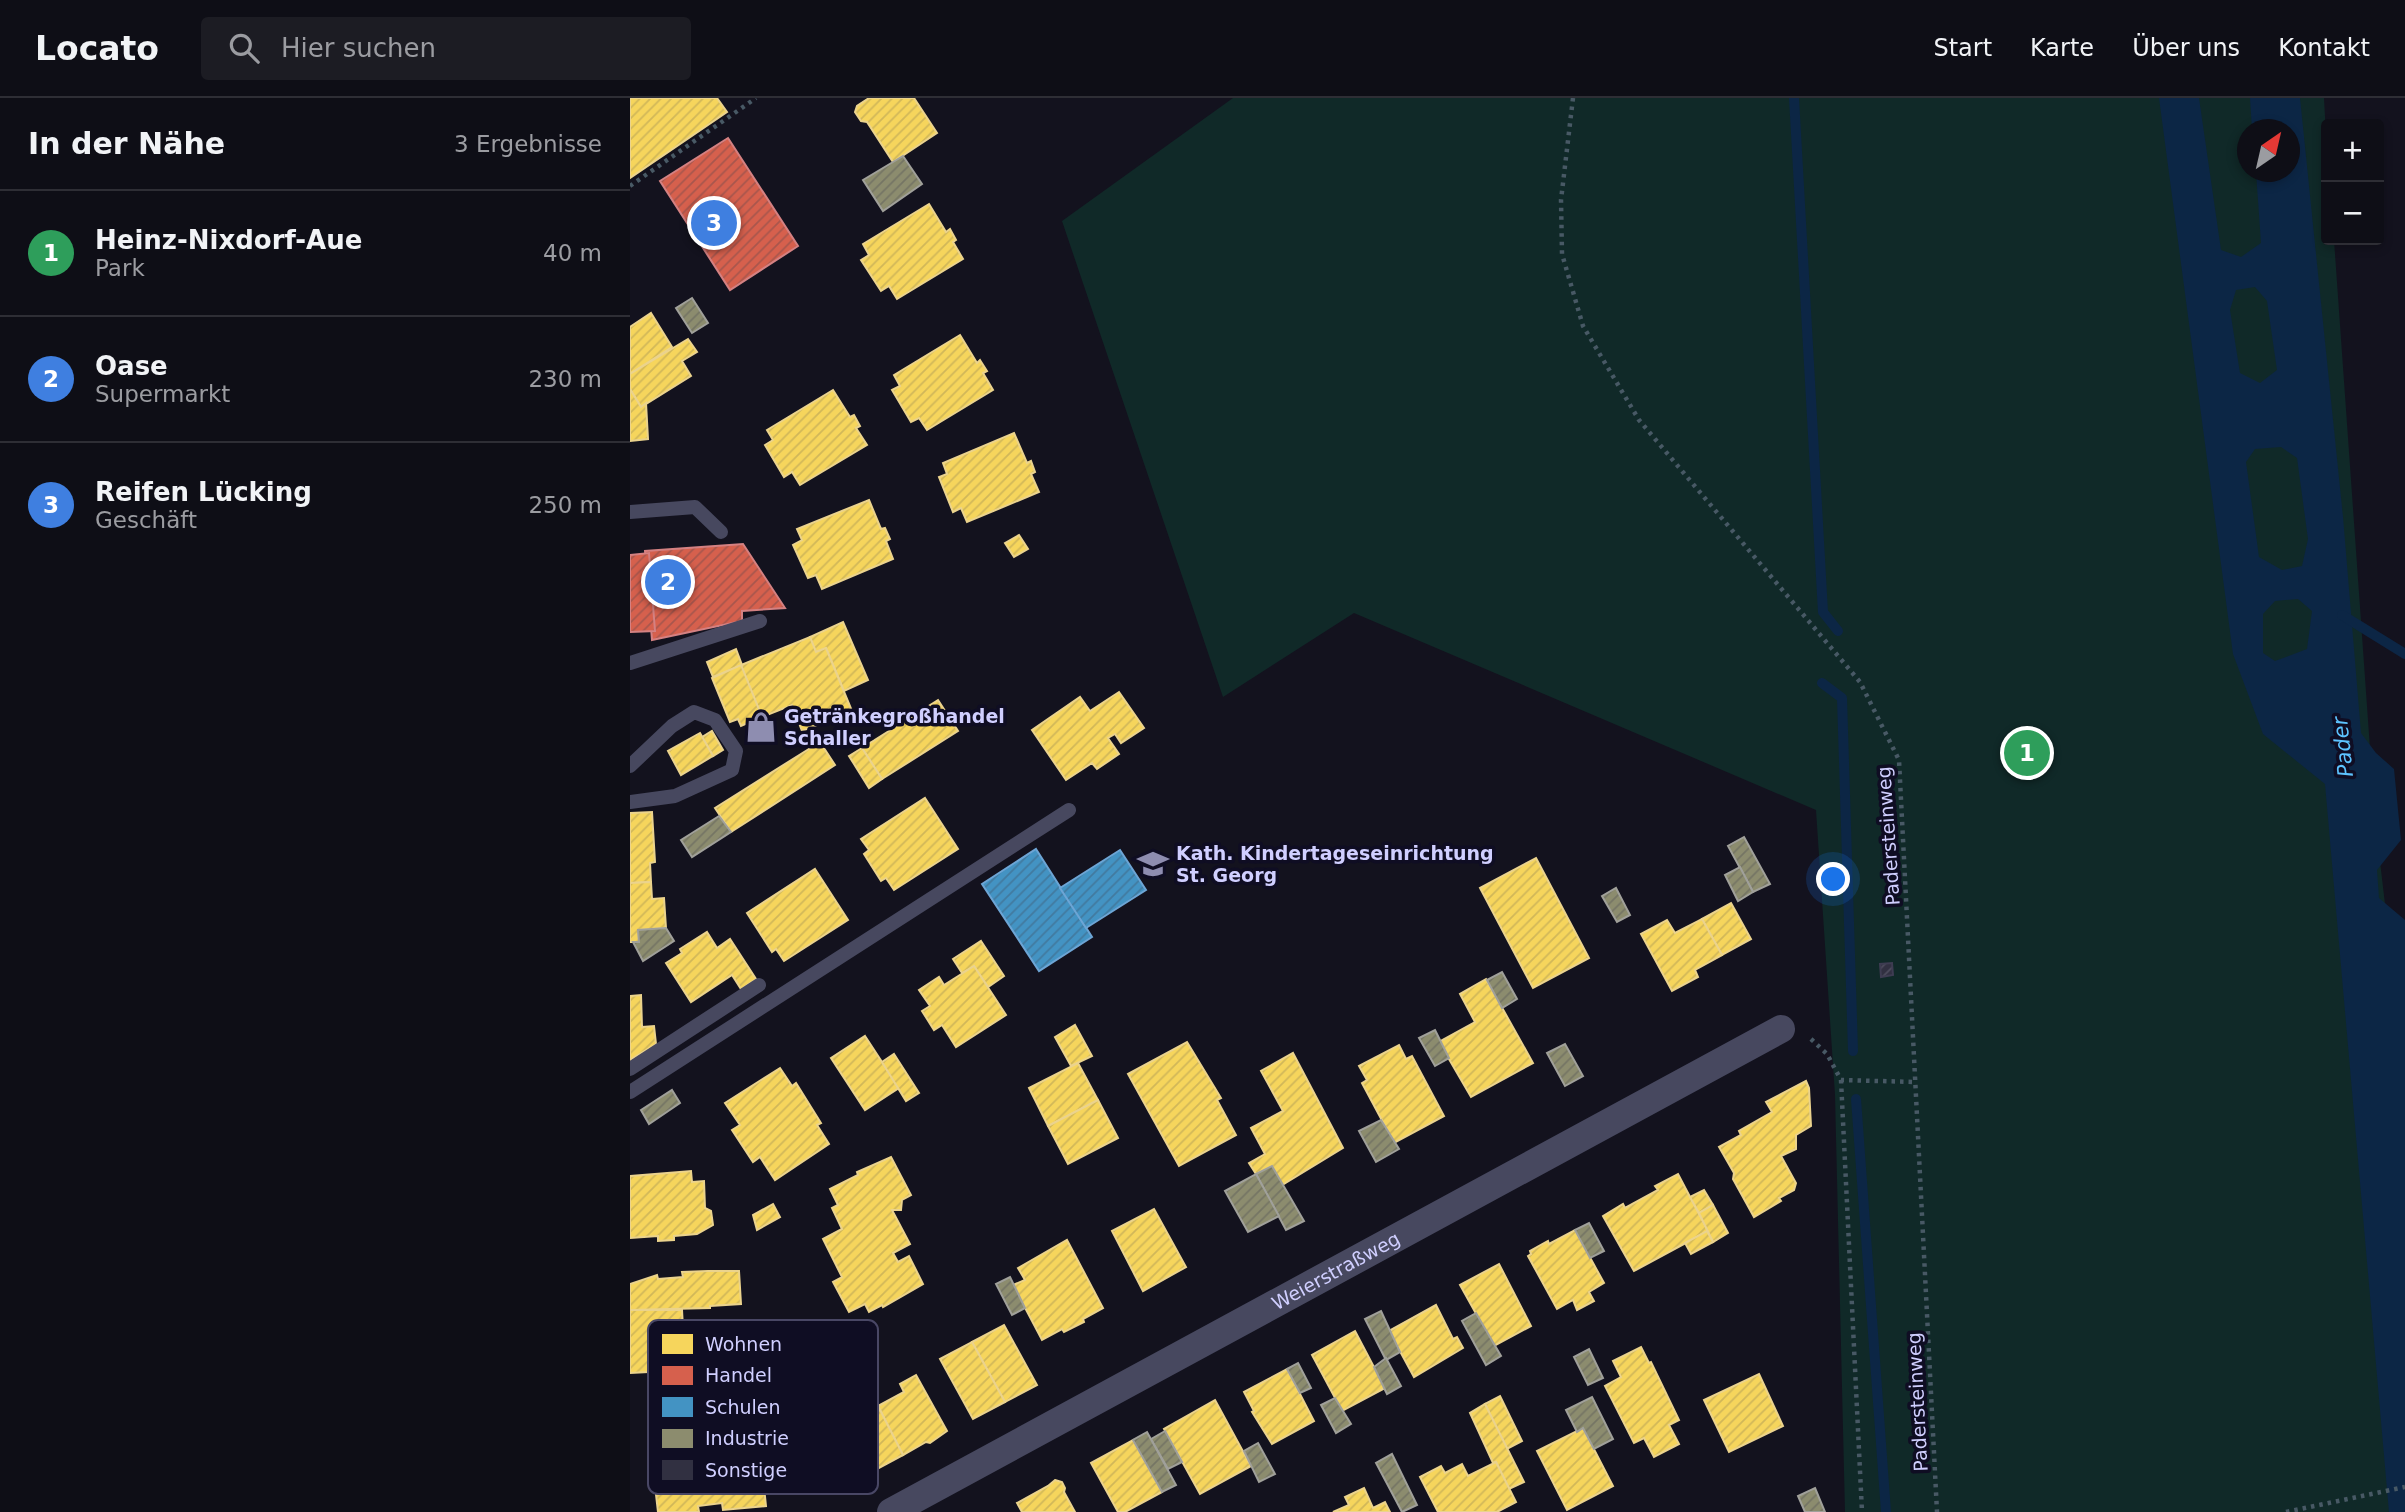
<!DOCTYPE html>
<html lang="de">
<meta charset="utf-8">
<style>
body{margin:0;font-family:"DejaVu Sans",sans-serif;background:#1c1c23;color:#f1f3f6}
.controls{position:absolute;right:21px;top:21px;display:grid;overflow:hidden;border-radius:7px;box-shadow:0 4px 10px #0003}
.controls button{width:63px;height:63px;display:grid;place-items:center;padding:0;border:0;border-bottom:2px solid #2e2e35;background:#0e0e16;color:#f1f3f6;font:35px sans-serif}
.compass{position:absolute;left:1607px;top:21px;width:63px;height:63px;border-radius:50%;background:#0e0e16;box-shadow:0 4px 10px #0003;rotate:34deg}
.you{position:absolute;left:1204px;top:782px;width:24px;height:24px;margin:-18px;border:5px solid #fff;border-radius:50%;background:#1a73e8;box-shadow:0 0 0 10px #1a73e833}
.badge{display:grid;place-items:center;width:46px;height:46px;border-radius:50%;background:#0b8043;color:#fff;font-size:23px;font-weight:700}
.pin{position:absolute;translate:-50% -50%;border:4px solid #fff;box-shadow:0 2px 7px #0006}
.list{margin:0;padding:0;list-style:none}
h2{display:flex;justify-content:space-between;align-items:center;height:91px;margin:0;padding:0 28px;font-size:30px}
h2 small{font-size:23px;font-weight:400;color:#9b9ca1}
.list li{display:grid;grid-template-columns:46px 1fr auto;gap:21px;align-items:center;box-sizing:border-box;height:126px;padding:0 28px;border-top:2px solid #2e2e35}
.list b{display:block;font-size:26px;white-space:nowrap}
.list p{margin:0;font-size:23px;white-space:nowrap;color:#9b9ca1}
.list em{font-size:23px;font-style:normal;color:#9b9ca1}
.icon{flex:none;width:38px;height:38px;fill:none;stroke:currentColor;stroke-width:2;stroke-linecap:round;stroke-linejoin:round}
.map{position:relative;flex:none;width:1775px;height:1414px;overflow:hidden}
header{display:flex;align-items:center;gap:42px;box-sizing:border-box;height:98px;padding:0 35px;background:#0e0e16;border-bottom:2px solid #2e2e35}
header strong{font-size:33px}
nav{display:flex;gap:38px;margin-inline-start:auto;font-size:24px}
.search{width:490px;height:63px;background:#1c1c23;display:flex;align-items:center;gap:18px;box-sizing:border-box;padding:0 24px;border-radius:7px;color:#9b9ca1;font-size:26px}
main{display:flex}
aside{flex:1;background:#0e0e16}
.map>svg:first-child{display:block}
</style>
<header>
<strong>Locato</strong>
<div class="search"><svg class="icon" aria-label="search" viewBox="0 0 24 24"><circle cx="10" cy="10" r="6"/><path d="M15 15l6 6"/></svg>Hier suchen</div>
<nav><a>Start</a><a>Karte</a><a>Über uns</a><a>Kontakt</a></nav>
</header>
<main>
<aside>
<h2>In der Nähe<small>3 Ergebnisse</small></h2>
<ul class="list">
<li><span class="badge" style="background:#2e9e5b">1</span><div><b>Heinz-Nixdorf-Aue</b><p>Park</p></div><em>40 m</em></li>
<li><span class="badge" style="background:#3f7fe0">2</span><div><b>Oase</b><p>Supermarkt</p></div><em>230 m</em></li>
<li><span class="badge" style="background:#3f7fe0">3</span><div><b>Reifen Lücking</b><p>Geschäft</p></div><em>250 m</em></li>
</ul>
</aside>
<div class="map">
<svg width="1775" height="1414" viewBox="0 0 1775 1414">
<defs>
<pattern id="homes-hatch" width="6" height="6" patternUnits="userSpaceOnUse" patternTransform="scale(1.75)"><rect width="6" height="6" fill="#f6d55c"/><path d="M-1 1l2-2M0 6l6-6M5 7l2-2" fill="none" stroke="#d1b759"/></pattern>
<pattern id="shops-hatch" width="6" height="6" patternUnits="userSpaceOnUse" patternTransform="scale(1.75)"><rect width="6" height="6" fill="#d6604d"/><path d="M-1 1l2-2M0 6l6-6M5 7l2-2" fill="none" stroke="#a8564d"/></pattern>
<pattern id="schools-hatch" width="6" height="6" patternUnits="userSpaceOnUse" patternTransform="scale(1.75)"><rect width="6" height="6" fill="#4393c3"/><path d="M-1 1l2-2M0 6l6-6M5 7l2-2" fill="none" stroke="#427a9f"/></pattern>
<pattern id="industry-hatch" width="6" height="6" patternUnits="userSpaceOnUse" patternTransform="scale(1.75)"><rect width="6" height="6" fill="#8c8c6e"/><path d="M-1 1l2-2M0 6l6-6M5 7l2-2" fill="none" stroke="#757564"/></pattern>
<pattern id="building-hatch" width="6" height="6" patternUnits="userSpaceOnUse" patternTransform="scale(1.75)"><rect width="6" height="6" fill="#313041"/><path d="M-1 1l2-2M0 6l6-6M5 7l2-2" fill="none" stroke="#4e4d5e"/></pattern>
</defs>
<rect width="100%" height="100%" fill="#13121e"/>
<!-- green -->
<path fill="#102928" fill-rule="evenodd" d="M603,0H1694L1696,37V142H1704L1745,721L1775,976V1414H1215L1205,997L1186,712L724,515L593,599L432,123ZM1618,32H1660V74H1618Z"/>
<!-- water -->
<path fill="#0c2645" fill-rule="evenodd" d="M1529,0H1569L1591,152L1611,159L1631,145L1626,74H1660V32L1622,31L1620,0H1670L1713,419L1731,635L1746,655L1764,671L1771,742L1747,772L1749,800L1775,822V1414H1759L1695,686L1633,636L1603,556ZM1625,189L1637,203L1647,272L1630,285L1610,275L1600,212L1606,192ZM1651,349L1667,360L1678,441L1672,468L1652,472L1629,459L1616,364L1625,351ZM1668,501L1682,513L1677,551L1645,563L1633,555V516L1645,503Z"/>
<!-- homes -->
<g fill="url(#homes-hatch)" stroke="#ebd38d" stroke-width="2">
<path d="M0,0H87L97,14L0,80Z"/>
<path d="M239,0H284L307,35L263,64L237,24L231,23L225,14L227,8Z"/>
<path d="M299,106L316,134L320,131L326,142L323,144L333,161L267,201L259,188L251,193L231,162L239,157L233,146Z"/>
<path d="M21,215L42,249L0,276V229Z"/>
<path d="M330,237L347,265L350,262L357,273L353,275L363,292L297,332L289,320L281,324L262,292L270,288L264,277Z"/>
<path d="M58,241L67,254L52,263L61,278L11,309L0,291V276Z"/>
<path d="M0,291L11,309L16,305L18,341L0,343Z"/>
<path d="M203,292L220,319L224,317L230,328L226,330L237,347L170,387L162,374L154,379L135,347L143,342L137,332Z"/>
<path d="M384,335L397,365L401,363L405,374L401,376L409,394L337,424L331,410L323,414L309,379L317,376L313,365Z"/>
<path d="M239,402L251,431L255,430L260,441L256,443L263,461L192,491L186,477L178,480L163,447L172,442L167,431Z"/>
<path d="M389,437L398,451L384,459L375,445Z"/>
<path d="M213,524L238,582L214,593L196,550L186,554L180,539Z"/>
<path d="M180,539L186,554L196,550L222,613L172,633L162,607L132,619L111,567Z"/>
<path d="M106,551L112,567L83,579L77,564Z"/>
<path d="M111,567L132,619L111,628L108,621L100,624L82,580Z"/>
<path d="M489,594L514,630L491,645L485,636L478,640L489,656L467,671L462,665L436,682L402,632L450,599L460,613Z"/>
<path d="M308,602L328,633L252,681L232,650Z"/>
<path d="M82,633L93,652L83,658L72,639Z"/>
<path d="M70,635L83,658L51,677L38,653Z"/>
<path d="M190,644L205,667L101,734L85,710Z"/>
<path d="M232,650L252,681L239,690L219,658Z"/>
<path d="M295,700L328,751L264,792L256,780L251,783L234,756L239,752L231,741Z"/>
<path d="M22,714L25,764L20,765L21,784L0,785V715Z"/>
<path d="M906,760L959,860L903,890L850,790Z"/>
<path d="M185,771L218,822L154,863L146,851L142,854L117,815Z"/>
<path d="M21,784L22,801L34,800L36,830L8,832L9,844H0V785Z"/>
<path d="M1101,805L1121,841L1092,857L1072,821Z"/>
<path d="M1072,821L1092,857L1065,872L1068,879L1042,893L1011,836L1037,822L1045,835Z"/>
<path d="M77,834L87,850L100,841L126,881L111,891L102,877L61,904L36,865L52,855L50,851Z"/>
<path d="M351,843L374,878L358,889L344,868L332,875L323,861Z"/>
<path d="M344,868L376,917L326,949L312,927L304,932L292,913L300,908L289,892L309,879L314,887Z"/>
<path d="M856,881L903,965L841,999L809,944L845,924L830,896Z"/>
<path d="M11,897L12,929L24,928L26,946L0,962V898Z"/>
<path d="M445,927L462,958L441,968L425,939Z"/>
<path d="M235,938L269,990L235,1012L201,960Z"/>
<path d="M557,944L591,1000L587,1002L606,1037L549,1068L498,976Z"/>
<path d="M769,947L776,961L782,958L814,1018L764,1045L732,985L737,982L729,968Z"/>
<path d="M663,955L713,1050L652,1087L642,1068L626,1076L619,1065L635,1056L621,1030L653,1013L631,973Z"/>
<path d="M264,956L289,995L276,1003L252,964Z"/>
<path d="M448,965L468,1002L418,1028L399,990Z"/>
<path d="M150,970L162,988L166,985L191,1025L187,1027L199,1046L145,1082L130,1059L123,1064L102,1032L110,1027L95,1005Z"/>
<path d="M1176,983L1179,990L1181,1028L1166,1037V1051L1151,1058L1166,1085L1164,1092L1149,1100L1151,1103L1124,1119L1103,1081L1104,1075L1089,1049L1111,1037L1109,1033L1142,1014L1136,1004Z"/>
<path d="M468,1002L488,1040L438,1066L418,1028Z"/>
<path d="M261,1059L281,1097L272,1102L271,1112H262L280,1146L263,1155L268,1164L279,1158L293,1186L253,1209L252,1207L239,1214L235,1206L219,1214L203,1184L212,1179L193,1141L212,1131L202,1110L208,1107L200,1091L228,1077L227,1074Z"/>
<path d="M61,1073L62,1084L74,1083L75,1110L81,1113L83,1127L67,1136L44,1138V1142L28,1143V1138L0,1140V1078Z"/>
<path d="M1048,1076L1078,1133L1004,1173L973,1118L993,1106L995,1110L1028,1092L1025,1088Z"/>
<path d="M1074,1092L1083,1107L1069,1115L1060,1099Z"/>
<path d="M143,1106L150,1119L127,1132L123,1117Z"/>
<path d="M1083,1107L1098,1135L1083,1144L1069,1115Z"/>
<path d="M524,1111L556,1169L513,1193L482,1133Z"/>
<path d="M945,1132L974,1185L959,1194L964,1203L947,1212L943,1202L927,1211L898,1158L901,1156L900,1153L918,1143L919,1146Z"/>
<path d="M1077,1133L1083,1144L1061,1156L1055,1145Z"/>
<path d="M437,1142L473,1210L453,1221L454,1224L434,1234L432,1231L412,1242L383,1187L395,1182L388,1170Z"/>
<path d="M869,1166L901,1228L864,1248L830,1187Z"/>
<path d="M78,1173H109L111,1206L80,1208V1210L0,1212V1186L27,1177L28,1181L53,1179L52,1174Z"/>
<path d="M806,1207L823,1241L827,1239L833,1250L784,1279L759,1233Z"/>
<path d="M0,1212H52L54,1248L61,1247L62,1263L55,1264V1272L0,1275Z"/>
<path d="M374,1227L407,1287L375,1304L342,1244Z"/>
<path d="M725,1233L755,1290L712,1313L682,1257Z"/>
<path d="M342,1244L375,1304L343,1321L310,1261Z"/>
<path d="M1011,1249L1019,1265L1021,1264L1049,1322L1039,1327L1049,1346L1024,1359L1014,1340L1004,1345L975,1288L991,1279L983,1263Z"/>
<path d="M657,1271L684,1323L642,1346L622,1314L624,1313L614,1294Z"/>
<path d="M1129,1276L1153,1328L1099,1354L1074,1302Z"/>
<path d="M286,1277L317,1333L300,1345L296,1344L273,1357L248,1308L274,1294L270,1286Z"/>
<path d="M870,1298L892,1343L877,1351L855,1306Z"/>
<path d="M585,1302L621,1368L570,1396L534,1331Z"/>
<path d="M855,1306L894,1384L879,1391L866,1364L863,1365L840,1315Z"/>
<path d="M248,1308L273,1357L245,1372L243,1375L223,1384L211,1363L204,1367L198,1357L206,1353L197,1336Z"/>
<path d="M953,1330L983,1388L937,1412L907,1353Z"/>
<path d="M128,1333L136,1408L93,1412L92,1405L68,1408L69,1414H28L20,1344Z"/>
<path d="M503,1342L532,1394L495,1414H488L461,1365Z"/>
<path d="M866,1364L886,1404L867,1414H808L790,1379L811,1368L815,1375L832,1366L838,1378Z"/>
<path d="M425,1382L432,1384L435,1390L434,1394L445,1414H392L387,1405L418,1388Z"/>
<path d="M734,1390L743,1410L755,1404L760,1414H703L719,1407L715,1399Z"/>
</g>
<!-- shops -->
<g fill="url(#shops-hatch)" stroke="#d48182" stroke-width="2">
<path d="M98,40L168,148L100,192L30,83Z"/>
<path d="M113,446L155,510L112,513V523L22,542L15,453Z"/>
<path d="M19,455L25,533L0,534V457Z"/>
</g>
<!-- schools -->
<g fill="url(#schools-hatch)" stroke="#6da5d5" stroke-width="2">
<path d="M406,751L462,839L409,873L352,786Z"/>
<path d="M490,752L516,792L456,830L430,790Z"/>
</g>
<!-- industry -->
<g fill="url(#industry-hatch)" stroke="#a0a09a" stroke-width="2">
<path d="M273,58L292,86L253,113L233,82Z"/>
<path d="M62,200L78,225L62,235L46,210Z"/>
<path d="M89,718L101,734L62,759L51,742Z"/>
<path d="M1114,739L1140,786L1123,794L1098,748Z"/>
<path d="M1110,769L1123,794L1108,803L1095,777Z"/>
<path d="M986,790L1000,817L987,824L972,798Z"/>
<path d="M36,830L44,843L13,863L3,844H9L8,832Z"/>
<path d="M872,874L887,901L872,910L857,882Z"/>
<path d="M805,932L819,960L805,968L789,940Z"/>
<path d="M935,946L953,978L935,988L917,955Z"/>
<path d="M42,992L50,1005L19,1026L11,1012Z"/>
<path d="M751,1022L769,1051L746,1064L729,1033Z"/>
<path d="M642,1068L674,1123L656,1132L626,1076Z"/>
<path d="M626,1076L649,1118L618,1134L595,1093Z"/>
<path d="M959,1125L974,1153L960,1160L945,1132Z"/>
<path d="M380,1179L395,1210L382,1217L366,1186Z"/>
<path d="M751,1213L770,1254L756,1262L735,1221Z"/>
<path d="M846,1215L871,1258L856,1267L832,1223Z"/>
<path d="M959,1251L973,1280L958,1287L944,1259Z"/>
<path d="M756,1260L771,1288L757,1296L744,1269Z"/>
<path d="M668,1265L681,1290L670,1295L657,1271Z"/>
<path d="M962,1299L983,1341L964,1351L953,1330L947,1334L936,1312Z"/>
<path d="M705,1300L721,1326L706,1335L691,1307Z"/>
<path d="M535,1333L552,1364L538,1371L521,1341Z"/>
<path d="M517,1334L546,1387L532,1394L503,1342Z"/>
<path d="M628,1345L645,1376L629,1384L614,1353Z"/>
<path d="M762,1356L787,1407L772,1414L746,1365Z"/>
<path d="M1185,1390L1195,1414H1175L1168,1398Z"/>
</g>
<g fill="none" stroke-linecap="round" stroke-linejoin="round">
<!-- stream -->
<g stroke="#0c2645" stroke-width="10">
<path d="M1164,0L1193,514L1208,533"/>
<path d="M1712,517L1775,556"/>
<path d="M1192,585L1212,600L1223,953"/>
<path d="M1226,1001L1256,1414"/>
</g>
</g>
<!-- building -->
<path fill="url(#building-hatch)" stroke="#3e3c52" stroke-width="2" d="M1262,865L1263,877L1251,879L1250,866Z"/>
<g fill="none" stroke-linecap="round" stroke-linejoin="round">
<!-- path -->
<g stroke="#485965" stroke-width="4.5" stroke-dasharray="3.5 5" stroke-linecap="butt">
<path d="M943,0L931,102L932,156L953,228L1009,322L1230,584L1269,662L1307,1414"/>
<path d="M0,88L126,0"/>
<path d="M1181,941L1197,956L1211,982L1286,984"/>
<path d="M1211,982L1232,1414"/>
<path d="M1656,1414L1775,1389"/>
</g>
<!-- lane -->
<g stroke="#47485f" stroke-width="14">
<path d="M0,414L65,409L91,434"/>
<path d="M0,565L130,523"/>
<path d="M0,668L42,628L64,614L85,622L106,653L102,672L45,698L0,704"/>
<path d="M0,971L129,887"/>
<path d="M0,994L439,712"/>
</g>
<!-- street -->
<path stroke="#47485f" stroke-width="28" id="s1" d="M261,1414L1151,931"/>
</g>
<!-- icons -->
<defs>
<symbol id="shop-bare" viewBox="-9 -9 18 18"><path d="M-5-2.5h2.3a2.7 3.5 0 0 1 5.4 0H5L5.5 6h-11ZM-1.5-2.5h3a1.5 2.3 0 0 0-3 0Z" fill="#8e8db0" stroke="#0f0d23" stroke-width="2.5" paint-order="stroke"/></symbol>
<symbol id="school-bare" viewBox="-9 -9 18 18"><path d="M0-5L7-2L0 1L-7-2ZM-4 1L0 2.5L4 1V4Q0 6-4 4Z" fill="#8e8db0" stroke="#0f0d23" stroke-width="2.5" paint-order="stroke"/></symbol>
</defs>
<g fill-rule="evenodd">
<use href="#shop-bare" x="109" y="607" width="44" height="44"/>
<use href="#school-bare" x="501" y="744" width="44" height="44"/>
</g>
<g text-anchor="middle" stroke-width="7" stroke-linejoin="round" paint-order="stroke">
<!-- poi labels -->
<g font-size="19" font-weight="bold" fill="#d0cfff" stroke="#0f0d23" text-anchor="start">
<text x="154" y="625">Getränkegroßhandel<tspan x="154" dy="22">Schaller</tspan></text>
<text x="546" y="762">Kath. Kindertageseinrichtung<tspan x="546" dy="22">St. Georg</tspan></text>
</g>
<!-- street labels -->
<g font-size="19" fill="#d0cfff" stroke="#0f0d23">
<text transform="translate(1258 738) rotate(-94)" y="7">Padersteinweg</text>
<text dy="7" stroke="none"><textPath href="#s1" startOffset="506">Weierstraßweg</textPath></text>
<text transform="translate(1287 1304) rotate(-93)" y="7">Padersteinweg</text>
</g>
<!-- water labels -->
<g font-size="21" font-style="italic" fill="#5dc3ff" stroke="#0f0d23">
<text transform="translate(1713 649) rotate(-96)" y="7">Pader</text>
</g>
</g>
<!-- legend -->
<rect x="18" y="1222" width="230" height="174" rx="10" fill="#0f0d23" stroke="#494765" stroke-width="2"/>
<rect x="32" y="1236" width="31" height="20" fill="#f6d55c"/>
<rect x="32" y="1268" width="31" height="19" fill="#d6604d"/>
<rect x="32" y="1299" width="31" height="20" fill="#4393c3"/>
<rect x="32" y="1331" width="31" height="19" fill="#8c8c6e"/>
<rect x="32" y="1362" width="31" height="20" fill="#313041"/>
<g font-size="19" fill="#d0cfff">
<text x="75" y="1253">Wohnen</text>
<text x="75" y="1284">Handel</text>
<text x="75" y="1316">Schulen</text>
<text x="75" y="1347">Industrie</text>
<text x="75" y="1379">Sonstige</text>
</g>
</svg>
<div class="controls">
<button>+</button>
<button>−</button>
</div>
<svg class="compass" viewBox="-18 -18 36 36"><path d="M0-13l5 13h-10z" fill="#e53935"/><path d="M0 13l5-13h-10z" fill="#9b9ca1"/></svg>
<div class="you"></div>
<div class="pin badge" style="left:1397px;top:655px;background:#2e9e5b">1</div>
<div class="pin badge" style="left:38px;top:484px;background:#3f7fe0">2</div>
<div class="pin badge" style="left:84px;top:125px;background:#3f7fe0">3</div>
</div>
</main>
